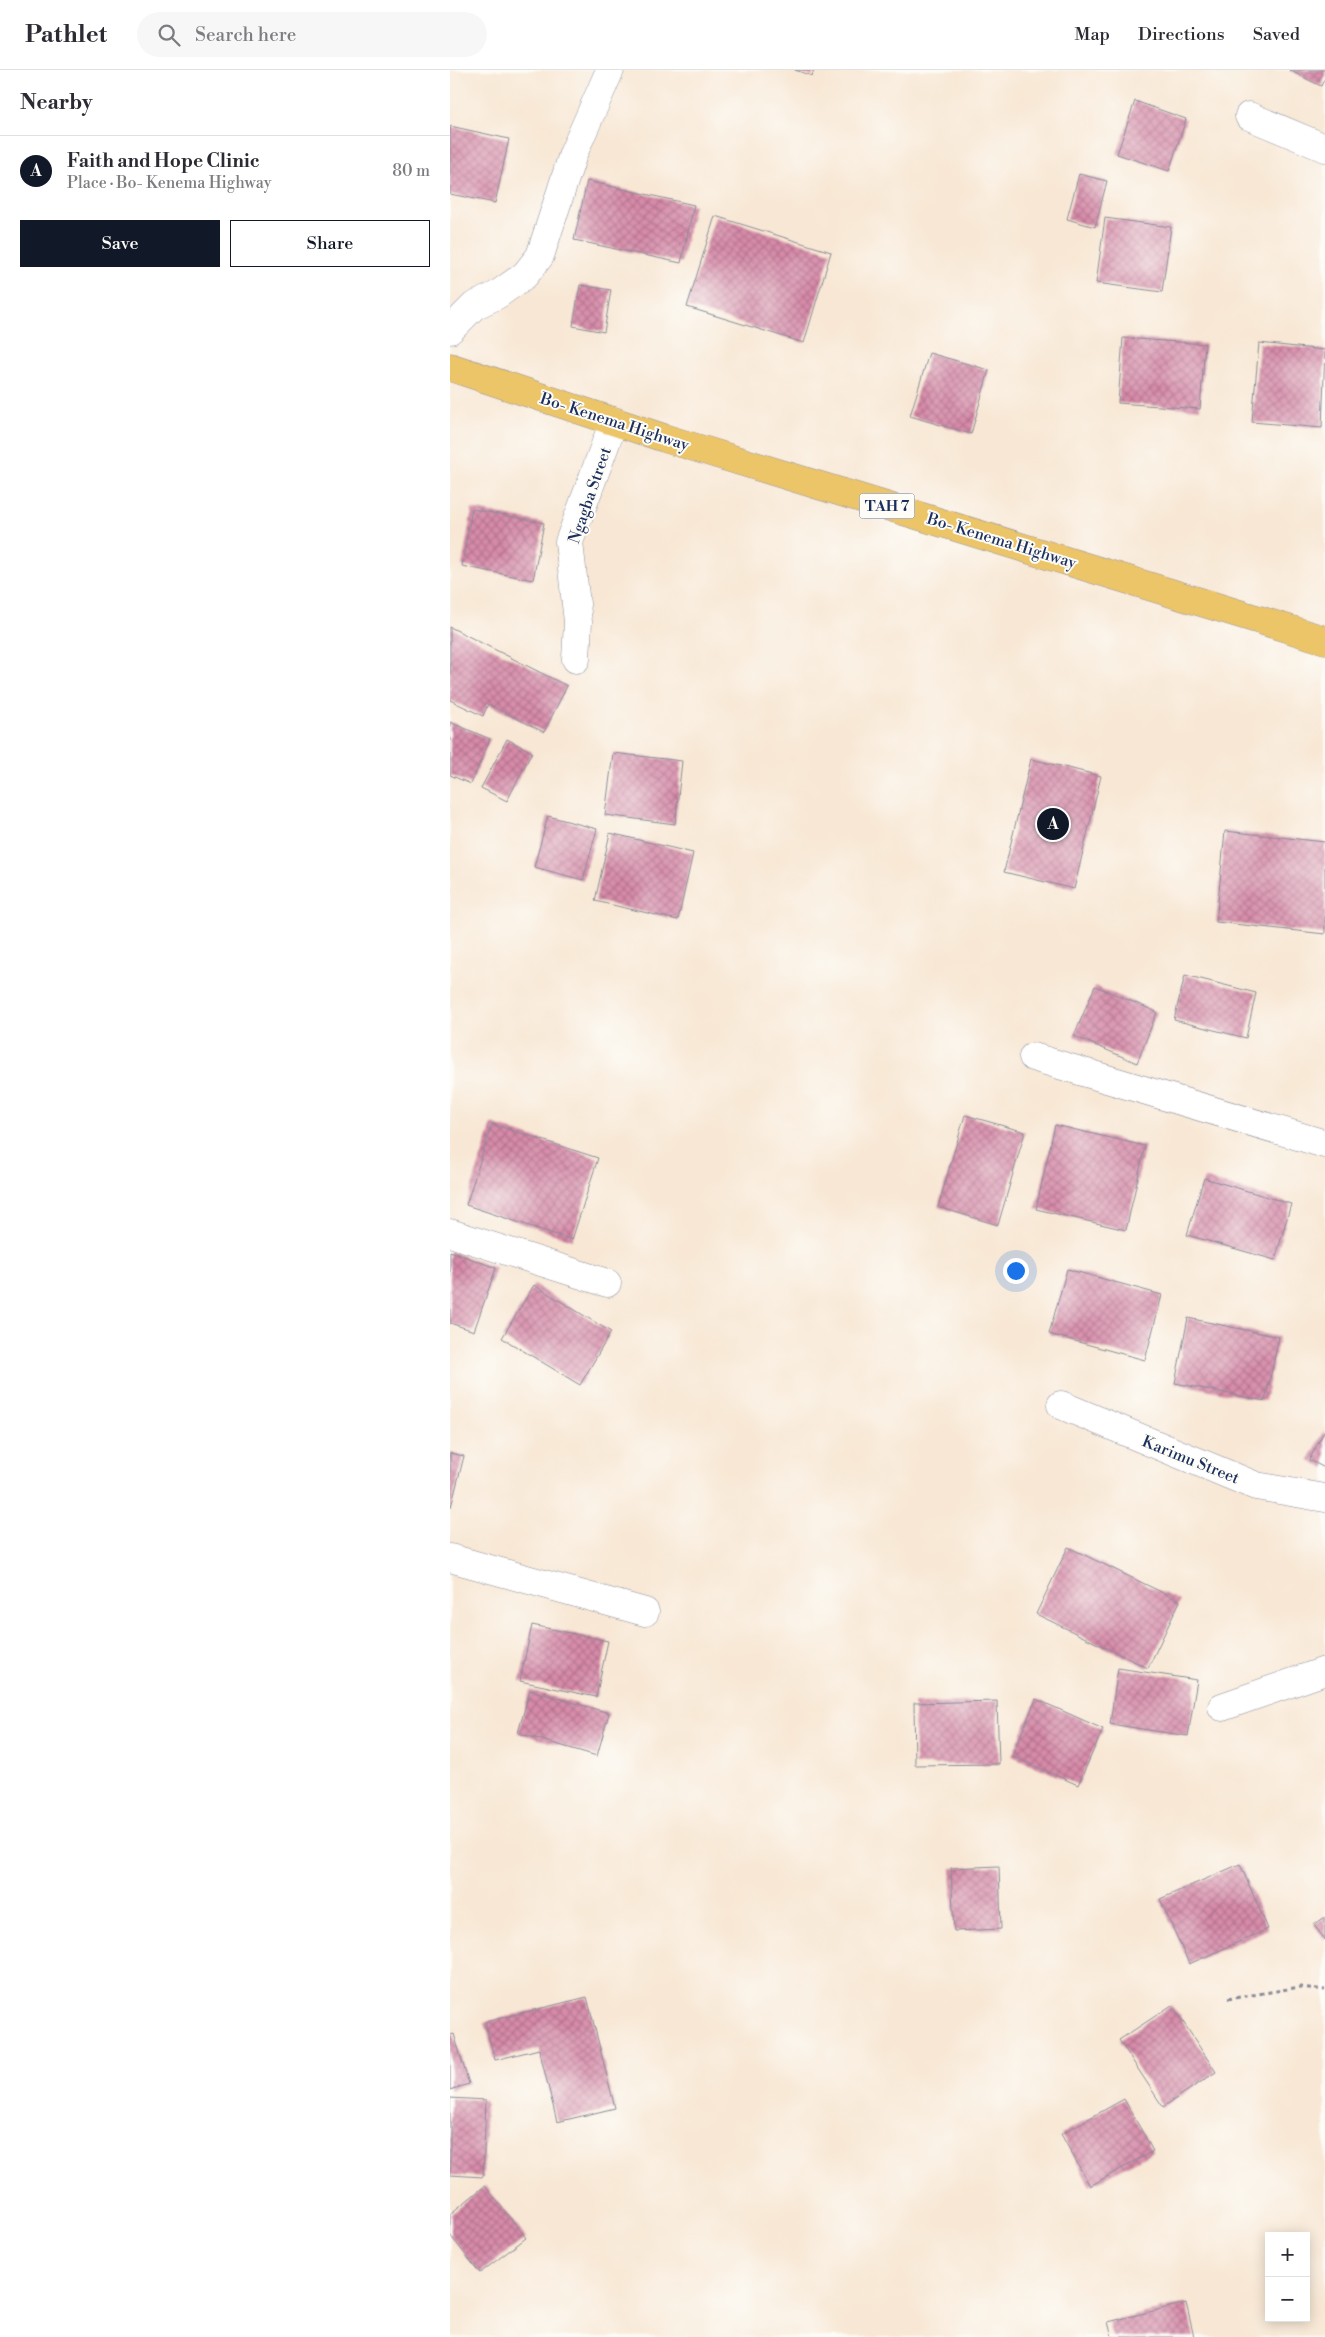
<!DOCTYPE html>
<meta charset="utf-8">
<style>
body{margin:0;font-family:"Libre Bodoni",serif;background:#f7f7f7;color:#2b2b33}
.controls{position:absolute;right:15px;bottom:15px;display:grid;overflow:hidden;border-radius:0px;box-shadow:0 2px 12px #0003}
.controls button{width:45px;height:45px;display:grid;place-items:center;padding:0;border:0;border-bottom:1px solid #e1e1e2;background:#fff;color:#2b2b33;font:25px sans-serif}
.you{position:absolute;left:565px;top:1200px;width:18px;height:18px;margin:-12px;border:4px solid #fff;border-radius:50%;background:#1a73e8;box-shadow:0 0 0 8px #1a73e833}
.badge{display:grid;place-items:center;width:32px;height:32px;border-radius:50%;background:#111827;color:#fff;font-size:16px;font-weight:700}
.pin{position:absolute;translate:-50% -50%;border:2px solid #fff;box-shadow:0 1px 5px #0006}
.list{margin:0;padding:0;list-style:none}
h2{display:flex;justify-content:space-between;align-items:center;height:65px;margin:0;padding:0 20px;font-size:21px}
h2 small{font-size:16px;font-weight:400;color:#7c7c81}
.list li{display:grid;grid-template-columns:32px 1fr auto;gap:15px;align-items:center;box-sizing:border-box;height:70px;padding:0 20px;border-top:1px solid #e1e1e2}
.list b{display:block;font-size:19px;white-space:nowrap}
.list p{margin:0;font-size:16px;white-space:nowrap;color:#7c7c81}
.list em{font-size:16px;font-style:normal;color:#7c7c81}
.actions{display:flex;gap:10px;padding:15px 20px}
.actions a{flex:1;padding:11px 0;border:1px solid #111827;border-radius:0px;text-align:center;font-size:18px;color:#111827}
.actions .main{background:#111827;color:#fff}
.icon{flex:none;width:28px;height:28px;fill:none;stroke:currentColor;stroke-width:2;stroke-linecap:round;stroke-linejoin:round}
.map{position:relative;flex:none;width:875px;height:2267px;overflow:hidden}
header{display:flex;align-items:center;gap:30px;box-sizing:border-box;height:70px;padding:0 25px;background:#fff;border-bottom:1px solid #e1e1e2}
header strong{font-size:24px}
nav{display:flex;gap:28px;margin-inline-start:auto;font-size:18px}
.search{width:350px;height:45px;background:#f7f7f7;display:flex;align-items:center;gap:12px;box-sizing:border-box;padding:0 18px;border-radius:28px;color:#7c7c81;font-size:19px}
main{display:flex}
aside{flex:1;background:#fff}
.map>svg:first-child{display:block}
</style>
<header>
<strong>Pathlet</strong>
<div class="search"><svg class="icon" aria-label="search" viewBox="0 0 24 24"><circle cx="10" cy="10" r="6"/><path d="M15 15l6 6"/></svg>Search here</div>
<nav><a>Map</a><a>Directions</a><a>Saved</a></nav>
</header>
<main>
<aside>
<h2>Nearby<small></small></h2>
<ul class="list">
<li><span class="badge">A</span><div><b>Faith and Hope Clinic</b><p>Place · Bo- Kenema Highway</p></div><em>80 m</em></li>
</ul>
<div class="actions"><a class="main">Save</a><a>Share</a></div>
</aside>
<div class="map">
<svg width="875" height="2267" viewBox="0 0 875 2267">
<defs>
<pattern id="building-cross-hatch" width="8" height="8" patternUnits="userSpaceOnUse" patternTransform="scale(1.25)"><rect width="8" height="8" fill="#d88ba9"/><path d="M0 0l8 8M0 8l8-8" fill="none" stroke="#ae728d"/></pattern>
</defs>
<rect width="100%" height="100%" fill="#fdfcf7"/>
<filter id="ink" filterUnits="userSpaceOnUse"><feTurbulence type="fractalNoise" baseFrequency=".02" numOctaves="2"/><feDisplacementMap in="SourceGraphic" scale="10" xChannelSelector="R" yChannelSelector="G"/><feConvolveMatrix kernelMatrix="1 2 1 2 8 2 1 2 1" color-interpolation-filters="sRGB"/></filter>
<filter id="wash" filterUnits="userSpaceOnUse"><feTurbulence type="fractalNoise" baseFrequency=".0096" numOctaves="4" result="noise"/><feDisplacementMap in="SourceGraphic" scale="20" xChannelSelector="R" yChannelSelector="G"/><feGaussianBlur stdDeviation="1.12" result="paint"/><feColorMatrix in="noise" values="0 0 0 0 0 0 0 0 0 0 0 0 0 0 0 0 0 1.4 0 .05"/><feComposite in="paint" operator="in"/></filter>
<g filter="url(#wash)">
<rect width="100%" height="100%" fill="#f8e7d4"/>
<g id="blocks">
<!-- building -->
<g fill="url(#building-cross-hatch)">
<path d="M345,0H364L362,6Z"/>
<path d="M839,0H875V8L871,16Z"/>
<path d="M685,31L736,49L719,101L667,84Z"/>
<path d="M0,56L59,69L45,133L0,124Z"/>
<path d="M629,104L657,111L645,157L617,149Z"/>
<path d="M137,111L244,135L231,193L124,170Z"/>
<path d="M265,146L381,182L354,273L237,237Z"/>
<path d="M655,148L721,157L712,222L646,213Z"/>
<path d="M130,215L161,220L154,262L123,256Z"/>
<path d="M673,268L755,274L750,339L668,333Z"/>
<path d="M809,273L875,280L872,358L802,352Z"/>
<path d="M479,283L539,300L521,364L460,346Z"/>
<path d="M22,439L94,453L83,510L12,496Z"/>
<path d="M0,557L117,616L94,662L38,634L33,646L0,630Z"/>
<path d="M0,652L40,669L21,714L0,705Z"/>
<path d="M57,669L82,682L57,731L31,718Z"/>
<path d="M163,683L232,691L225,754L155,745Z"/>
<path d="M581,689L651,706L624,819L554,802Z"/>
<path d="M98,746L147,759L133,810L84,797Z"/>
<path d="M775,761L875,772V864L766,852Z"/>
<path d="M160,763L243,783L228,850L145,831Z"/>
<path d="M735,905L806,923L796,968L724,950Z"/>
<path d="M645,916L707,942L687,993L624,966Z"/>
<path d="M515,1045L575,1062L548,1155L488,1137Z"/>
<path d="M42,1054L148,1088L122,1170L16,1135Z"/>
<path d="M605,1055L695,1076L676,1160L586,1139Z"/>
<path d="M754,1108L841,1134L825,1190L737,1165Z"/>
<path d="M0,1181L46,1198L24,1261L0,1253Z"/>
<path d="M617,1199L712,1225L695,1290L599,1264Z"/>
<path d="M84,1215L161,1262L130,1315L52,1268Z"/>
<path d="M738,1248L829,1267L815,1331L725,1313Z"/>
<path d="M875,1360V1398L859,1390Z"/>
<path d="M0,1383L14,1386L1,1437H0Z"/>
<path d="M618,1477L730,1531L698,1598L586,1544Z"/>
<path d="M82,1555L158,1571L146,1627L70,1611Z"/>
<path d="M668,1598L747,1610L738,1666L660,1654Z"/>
<path d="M80,1620L159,1643L147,1686L68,1663Z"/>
<path d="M586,1629L653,1659L628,1715L562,1686Z"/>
<path d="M547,1631L549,1694L465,1695L464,1633Z"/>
<path d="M790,1794L818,1859L739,1894L710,1829Z"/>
<path d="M549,1796L551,1859L504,1861L501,1798Z"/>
<path d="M875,1847V1870L864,1855Z"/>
<path d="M137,1927L165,2038L107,2052L89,1979L45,1990L35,1952Z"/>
<path d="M722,1935L766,2002L713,2037L669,1970Z"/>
<path d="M4,1964L19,2014L0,2020V1965Z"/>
<path d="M0,2028L36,2030L33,2107L0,2105Z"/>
<path d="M674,2029L703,2081L640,2116L611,2064Z"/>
<path d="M35,2116L76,2168L30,2203L0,2165V2144Z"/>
<path d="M736,2233L744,2267H662L658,2252Z"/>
</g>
</g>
</g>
<g filter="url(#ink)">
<use href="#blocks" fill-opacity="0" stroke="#8a8b99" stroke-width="1"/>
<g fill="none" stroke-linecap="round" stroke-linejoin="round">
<defs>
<g id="minor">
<path d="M799,46L875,78"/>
<path d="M0,260L24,236L47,225L75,205L90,186L123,84L160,0"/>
<path d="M126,589L128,552L119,472L164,351"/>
<path d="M583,987L875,1074"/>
<path d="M0,1163L157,1213"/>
<path d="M611,1335L806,1416L875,1428"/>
<path d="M0,1488L195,1542"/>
<path d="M772,1637L875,1601"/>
</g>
<path id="trunk" d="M0,297L214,368L875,570"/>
</defs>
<!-- minor casing -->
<use href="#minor" stroke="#8a8b99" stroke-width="29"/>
<!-- trunk casing -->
<use href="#trunk" stroke="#8a8b99" stroke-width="29"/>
<!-- path -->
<path stroke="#8a8b99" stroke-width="3" stroke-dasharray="4 4" stroke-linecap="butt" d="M778,1929L850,1917L875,1920"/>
<!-- minor -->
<use href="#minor" stroke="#fff" stroke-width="28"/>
<!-- trunk -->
<use href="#trunk" stroke="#edc569" stroke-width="28"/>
</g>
</g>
<g text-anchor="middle" stroke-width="4" stroke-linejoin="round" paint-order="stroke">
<!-- shield labels -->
<rect fill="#fdfcf7" stroke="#5f6c8c" stroke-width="1" x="409.5" y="423.5" width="55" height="25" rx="4"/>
<g font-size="15" font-weight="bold" fill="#1b2f5e">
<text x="437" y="441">TAH 7</text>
</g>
<!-- street labels -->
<g font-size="16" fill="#1b2f5e" stroke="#fdfcf7">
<text transform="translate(165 351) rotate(18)" y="6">Bo- Kenema Highway</text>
<text transform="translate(139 425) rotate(-71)" y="6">Ngagba Street</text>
<text transform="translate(552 470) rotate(17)" y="6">Bo- Kenema Highway</text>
<text transform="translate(741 1389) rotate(22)" y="6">Karimu Street</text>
</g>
</g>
</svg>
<div class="controls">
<button>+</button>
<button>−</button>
</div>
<div class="you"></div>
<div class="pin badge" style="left:603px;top:754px">A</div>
</div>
</main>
